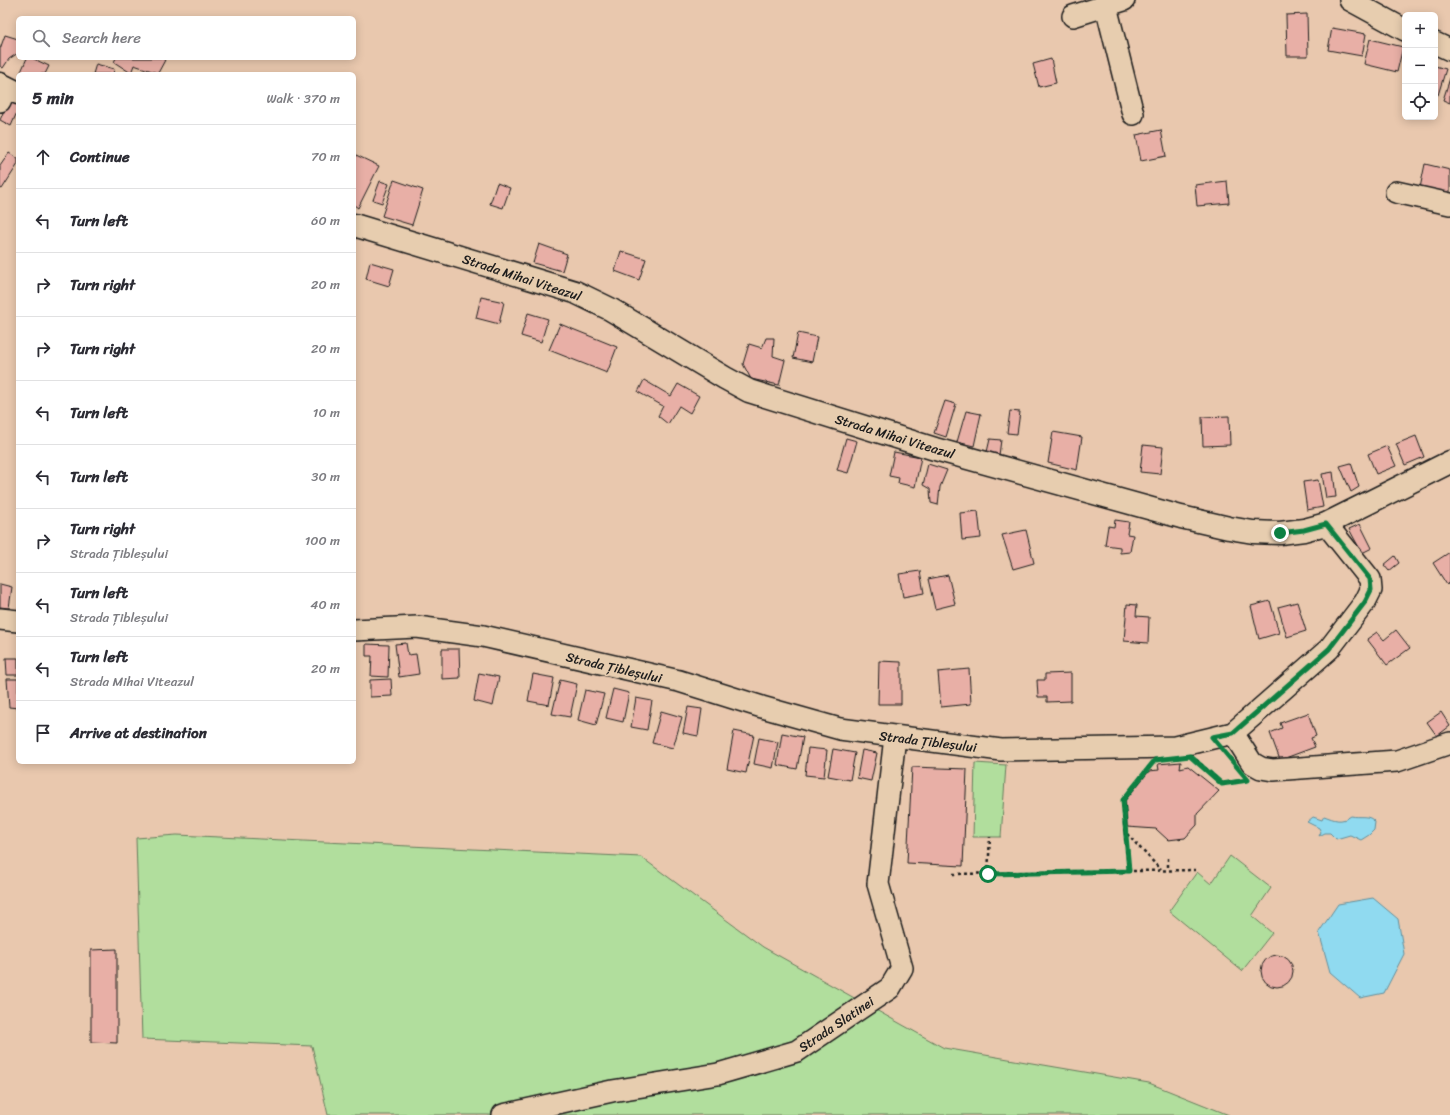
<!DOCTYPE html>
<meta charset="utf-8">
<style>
body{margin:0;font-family:Sriracha,sans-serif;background:#f7f7f7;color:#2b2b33}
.controls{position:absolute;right:12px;top:12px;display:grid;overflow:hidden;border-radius:6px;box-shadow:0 2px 10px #0003}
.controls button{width:36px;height:36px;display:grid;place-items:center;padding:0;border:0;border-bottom:1px solid #e1e1e2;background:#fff;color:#2b2b33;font:20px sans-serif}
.stop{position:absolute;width:12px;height:12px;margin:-9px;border:3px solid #0b8043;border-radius:50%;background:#fff}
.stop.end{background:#0b8043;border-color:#fff;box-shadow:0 1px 4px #0008}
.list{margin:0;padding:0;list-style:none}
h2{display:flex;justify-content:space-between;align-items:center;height:52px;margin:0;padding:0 16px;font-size:17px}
h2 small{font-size:13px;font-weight:400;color:#7c7c81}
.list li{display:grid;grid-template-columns:26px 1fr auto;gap:12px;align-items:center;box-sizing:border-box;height:64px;padding:0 16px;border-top:1px solid #e1e1e2}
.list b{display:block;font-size:15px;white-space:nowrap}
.list p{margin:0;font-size:13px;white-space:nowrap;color:#7c7c81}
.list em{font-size:13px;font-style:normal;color:#7c7c81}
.icon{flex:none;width:22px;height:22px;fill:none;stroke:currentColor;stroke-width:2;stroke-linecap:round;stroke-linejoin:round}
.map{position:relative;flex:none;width:1450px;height:1115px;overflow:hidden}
.search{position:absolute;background:#fff;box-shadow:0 2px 10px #0003;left:16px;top:16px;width:340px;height:44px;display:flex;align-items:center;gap:10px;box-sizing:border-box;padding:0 14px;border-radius:6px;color:#7c7c81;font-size:15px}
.panel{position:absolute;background:#fff;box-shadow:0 2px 10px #0003;left:16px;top:72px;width:340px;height:692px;border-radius:6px}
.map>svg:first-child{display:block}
</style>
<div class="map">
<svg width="1450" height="1115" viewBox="0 0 1450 1115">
<rect width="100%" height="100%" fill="#e9c8ae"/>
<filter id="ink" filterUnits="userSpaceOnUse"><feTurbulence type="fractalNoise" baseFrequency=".025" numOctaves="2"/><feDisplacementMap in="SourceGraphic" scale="8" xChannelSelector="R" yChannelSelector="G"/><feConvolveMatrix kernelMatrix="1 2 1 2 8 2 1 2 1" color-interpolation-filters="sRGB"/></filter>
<g filter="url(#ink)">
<!-- green -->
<g fill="#b1de9d" stroke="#667d5c">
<path d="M975,763L1006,765L1001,837H973Z"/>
<path d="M177,835L641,857L763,947L944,1048L1149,1083L1229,1115H328L312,1046L142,1039L136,838Z"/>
<path d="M1230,856L1271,888L1252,916L1272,933L1242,971L1169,911L1197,872L1211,884Z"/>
</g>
<!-- water -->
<g fill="#90daf0" stroke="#628e9b">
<path d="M1324,816C1335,820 1341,823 1351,816C1360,818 1369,814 1375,822L1374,830L1369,835L1361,840L1350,835L1336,839L1330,833H1325L1319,836L1321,832L1319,828L1307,822L1313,817L1322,820Z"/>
<path d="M1373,898L1398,919L1404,954L1384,993L1360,998L1330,972L1319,932L1338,904Z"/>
</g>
<!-- building -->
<g fill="#e8afa6" stroke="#1c1c1c">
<path d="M1307,14L1308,56H1287L1286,15Z"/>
<path d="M1332,28L1366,34L1362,56L1328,50Z"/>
<path d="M5,35L18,39V53L9,59L3,68L0,66V49Z"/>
<path d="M1370,39L1403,47L1397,72L1364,64Z"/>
<path d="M27,58H32L49,66L45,74H20Z"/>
<path d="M116,58H161L165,60L158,73L134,65L131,73L114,62Z"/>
<path d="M1051,59L1056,83L1039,87L1033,64Z"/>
<path d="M96,64L114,69L113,74H93Z"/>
<path d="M1435,66L1446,69L1438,95L1435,94Z"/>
<path d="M1450,78V103L1443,100Z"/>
<path d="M9,98L18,103V110L11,126L0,120Z"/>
<path d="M1161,130L1166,156L1141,161L1136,135Z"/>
<path d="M9,153L18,159V164L2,189L0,188V166Z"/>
<path d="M356,155L379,166L358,208L354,205V159Z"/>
<path d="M1425,164L1450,170V194L1420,188Z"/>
<path d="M394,180L423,190L412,225L382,216Z"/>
<path d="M380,181L389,184L382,203L373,200Z"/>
<path d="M1227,181L1229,203L1197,206L1195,185Z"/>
<path d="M497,183L510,188L503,208L490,204Z"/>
<path d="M539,244L567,254L562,271L533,263Z"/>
<path d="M621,251L646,259L639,280L615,271Z"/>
<path d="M370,262L394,269L389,286L366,279Z"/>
<path d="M481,297L504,302L499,324L476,318Z"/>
<path d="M528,313L548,319L541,342L521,336Z"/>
<path d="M560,324L617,347L607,373L549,350Z"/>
<path d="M798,333L817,337L812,362L793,358Z"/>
<path d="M766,338H774L773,356L785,360L779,385L751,379L743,364L749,344L762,348Z"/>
<path d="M644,380L671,396L678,384L699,396L690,413L679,406L668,424L658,416L663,406L638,392Z"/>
<path d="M945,401L956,404L946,437L934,433Z"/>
<path d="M966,411L981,414L974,446L957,442Z"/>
<path d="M1010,411L1020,412L1017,434L1007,433Z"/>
<path d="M1229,416L1230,445L1203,446L1202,417Z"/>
<path d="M1053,432L1082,437L1077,470L1048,463Z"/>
<path d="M1416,436L1424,457L1405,465L1396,444Z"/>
<path d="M846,438L857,441L848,473L837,470Z"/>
<path d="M990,439L1001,440L999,455L987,452Z"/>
<path d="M1143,445L1163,447L1160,474L1140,472Z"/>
<path d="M1387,446L1396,466L1376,474L1368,454Z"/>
<path d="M894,452L921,457L915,487L898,483L899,478L889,476Z"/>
<path d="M1351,463L1359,487L1351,492L1340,466Z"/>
<path d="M928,464L947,470L940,487L938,505L931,503L930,489L923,485Z"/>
<path d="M1333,472L1336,497L1326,498L1322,474Z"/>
<path d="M1318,480L1323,507L1307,510L1303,482Z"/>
<path d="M978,511L981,538L962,540L960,513Z"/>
<path d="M1115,520L1129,522L1127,534L1133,535L1130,552L1120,553V547L1105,545L1108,526L1114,527Z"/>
<path d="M1360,524L1372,548L1362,553L1349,529Z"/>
<path d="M1026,530L1034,563L1013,569L1002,535Z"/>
<path d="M1450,552V582L1447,585L1433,563Z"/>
<path d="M1395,556L1399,563L1389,571L1384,565Z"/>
<path d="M920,571L924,593L903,597L899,574Z"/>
<path d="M948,575L955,604L935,609L928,579Z"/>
<path d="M0,584L12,587L9,608L0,607Z"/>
<path d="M1270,601L1279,633L1259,639L1251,606Z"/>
<path d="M1297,602L1306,631L1287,637L1278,607Z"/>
<path d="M1127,604L1137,605L1136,616L1149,617L1148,643L1124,641Z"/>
<path d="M1396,630L1410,648L1387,665L1367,639L1377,632L1384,640Z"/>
<path d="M406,643L408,655L416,654L419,674L399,677L395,644Z"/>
<path d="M366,644L389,645L388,677L371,676L372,656H366Z"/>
<path d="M442,649H459L460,678L442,679Z"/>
<path d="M6,658H18V675H7Z"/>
<path d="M879,661L901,662V704H878Z"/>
<path d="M969,669L971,704L941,707L938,672Z"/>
<path d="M479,673L499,677L493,706L474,701Z"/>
<path d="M1071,673V701L1047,702V697H1038L1037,680H1045V674Z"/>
<path d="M533,674L554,678L549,705L528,701Z"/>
<path d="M7,679H18V708L9,707Z"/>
<path d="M391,679L392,696L370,697V680Z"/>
<path d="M560,680L577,684L570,717L552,714Z"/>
<path d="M613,689L629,693L623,722L606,718Z"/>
<path d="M585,690L604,694L596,725L578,720Z"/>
<path d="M636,698L652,701L647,730L631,727Z"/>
<path d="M688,707L702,709L698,736L683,733Z"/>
<path d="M661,711L682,717L673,748L652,743Z"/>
<path d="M1441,712L1450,726L1437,736L1427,722Z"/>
<path d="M1308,713L1316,736L1311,738L1315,747L1280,760L1270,733L1282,728L1280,723Z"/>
<path d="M734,731L754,735L746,773L727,769Z"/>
<path d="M782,733L803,737L797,769L777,765Z"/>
<path d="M759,738L778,742L773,768L754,764Z"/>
<path d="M808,748L827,750L824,777L805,775Z"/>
<path d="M833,749L855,753L850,780L828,776Z"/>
<path d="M862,750L877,753L871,781L857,778Z"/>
<path d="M1181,762L1180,768L1188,766L1219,791L1197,814V825L1185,838L1168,840L1156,829L1127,827L1125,800L1149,771L1159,770L1158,764Z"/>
<path d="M912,767L967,769L963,866L907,863Z"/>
<path d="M117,949V1043L91,1042V950Z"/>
<circle cx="1277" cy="971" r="16"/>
</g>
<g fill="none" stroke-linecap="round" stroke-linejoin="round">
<defs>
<g id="minor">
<path d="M1350,0L1405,30"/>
<path d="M1106,6L1133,114"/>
<path d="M1073,16L1124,0"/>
<path d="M1435,43L1450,50"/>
<path d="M0,101L6,87"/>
<path d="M1396,192L1450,204"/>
<path d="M0,619L18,621"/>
<path d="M354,630L417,627L483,636L679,681L762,707L840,729L1001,750L1175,747L1233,733L1329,649L1365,602L1371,590L1370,579L1326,524"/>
<path d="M1233,733L1252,763L1261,768L1273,770L1397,761L1450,743"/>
<path d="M503,1115L612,1091L718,1074L797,1051L890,988L902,968L878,884L895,737"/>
</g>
<g id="major">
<path d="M0,84L18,93"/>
<path d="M354,225L575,292L610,309L725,378L749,391L935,449L1181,517L1229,528L1253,532L1280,533L1304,530L1326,524L1450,462"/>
</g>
</defs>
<!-- minor casing -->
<use href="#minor" stroke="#1c1c1c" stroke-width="24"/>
<!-- major casing -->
<use href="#major" stroke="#1c1c1c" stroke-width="25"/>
<!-- path -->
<g stroke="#1c1c1c" stroke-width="2.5" stroke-dasharray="3 3" stroke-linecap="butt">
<path d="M1196,760L1222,784L1247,780"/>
<path d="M1125,832L1123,800L1151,765"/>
<path d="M1168,858V870"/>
<path d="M1129,871L1125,832L1161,870"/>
<path d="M953,874L1195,870"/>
<path d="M988,874L990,837"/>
</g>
<!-- minor -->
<use href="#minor" stroke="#e7cdaf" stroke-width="21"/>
<!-- major -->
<use href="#major" stroke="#e7cdaf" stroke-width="22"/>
</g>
</g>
<g fill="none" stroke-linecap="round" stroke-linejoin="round" filter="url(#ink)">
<!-- route -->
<path stroke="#0b8043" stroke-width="5" d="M988,874L1129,871L1123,800L1155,760L1190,756L1222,784L1248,780L1212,737L1233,733L1329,649L1365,602L1371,590L1370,579L1326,524L1304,530L1280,533"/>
</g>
<g text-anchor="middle" stroke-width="3" stroke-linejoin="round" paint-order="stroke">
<!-- street labels -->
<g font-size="13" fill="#1c1c1c" stroke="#e7cdaf">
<text transform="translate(522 277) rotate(18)" y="5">Strada Mihai Viteazul</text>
<text transform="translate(895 436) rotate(17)" y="5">Strada Mihai Viteazul</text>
<text transform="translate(614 667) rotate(13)" y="5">Strada Țibleșului</text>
<text transform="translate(928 741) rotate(7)" y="5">Strada Țibleșului</text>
<text transform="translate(836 1024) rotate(-34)" y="5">Strada Slatinei</text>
</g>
</g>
</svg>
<div class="controls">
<button>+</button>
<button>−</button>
<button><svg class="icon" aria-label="locate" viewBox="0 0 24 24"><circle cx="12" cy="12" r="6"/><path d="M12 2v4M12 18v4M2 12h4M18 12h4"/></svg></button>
</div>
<div class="stop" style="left:988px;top:874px"></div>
<div class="stop end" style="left:1280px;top:533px"></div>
<div class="search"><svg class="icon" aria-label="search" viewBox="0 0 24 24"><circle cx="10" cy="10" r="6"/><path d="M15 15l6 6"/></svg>Search here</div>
<section class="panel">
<h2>5 min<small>Walk · 370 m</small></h2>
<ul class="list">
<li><svg class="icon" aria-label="ahead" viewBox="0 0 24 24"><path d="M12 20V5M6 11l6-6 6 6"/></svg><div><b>Continue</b></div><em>70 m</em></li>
<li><svg class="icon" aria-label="left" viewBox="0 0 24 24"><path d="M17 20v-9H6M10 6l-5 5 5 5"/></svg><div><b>Turn left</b></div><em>60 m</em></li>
<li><svg class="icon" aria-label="right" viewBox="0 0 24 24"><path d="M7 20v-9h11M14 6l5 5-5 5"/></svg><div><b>Turn right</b></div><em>20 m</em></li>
<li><svg class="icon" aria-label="right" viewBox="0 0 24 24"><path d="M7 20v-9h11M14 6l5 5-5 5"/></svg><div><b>Turn right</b></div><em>20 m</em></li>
<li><svg class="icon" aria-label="left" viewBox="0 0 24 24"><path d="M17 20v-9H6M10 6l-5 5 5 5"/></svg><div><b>Turn left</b></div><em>10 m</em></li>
<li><svg class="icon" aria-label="left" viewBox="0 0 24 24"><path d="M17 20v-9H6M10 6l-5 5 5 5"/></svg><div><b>Turn left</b></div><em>30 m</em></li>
<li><svg class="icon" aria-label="right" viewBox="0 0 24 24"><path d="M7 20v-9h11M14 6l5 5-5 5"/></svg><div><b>Turn right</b><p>Strada Țibleșului</p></div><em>100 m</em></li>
<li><svg class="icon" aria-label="left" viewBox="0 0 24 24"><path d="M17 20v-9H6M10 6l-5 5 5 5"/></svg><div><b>Turn left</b><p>Strada Țibleșului</p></div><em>40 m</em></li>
<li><svg class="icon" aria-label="left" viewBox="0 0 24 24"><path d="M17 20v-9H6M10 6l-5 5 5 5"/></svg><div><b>Turn left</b><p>Strada Mihai Viteazul</p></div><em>20 m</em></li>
<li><svg class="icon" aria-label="arrive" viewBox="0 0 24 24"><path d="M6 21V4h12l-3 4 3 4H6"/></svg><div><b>Arrive at destination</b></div></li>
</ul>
</section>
</div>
